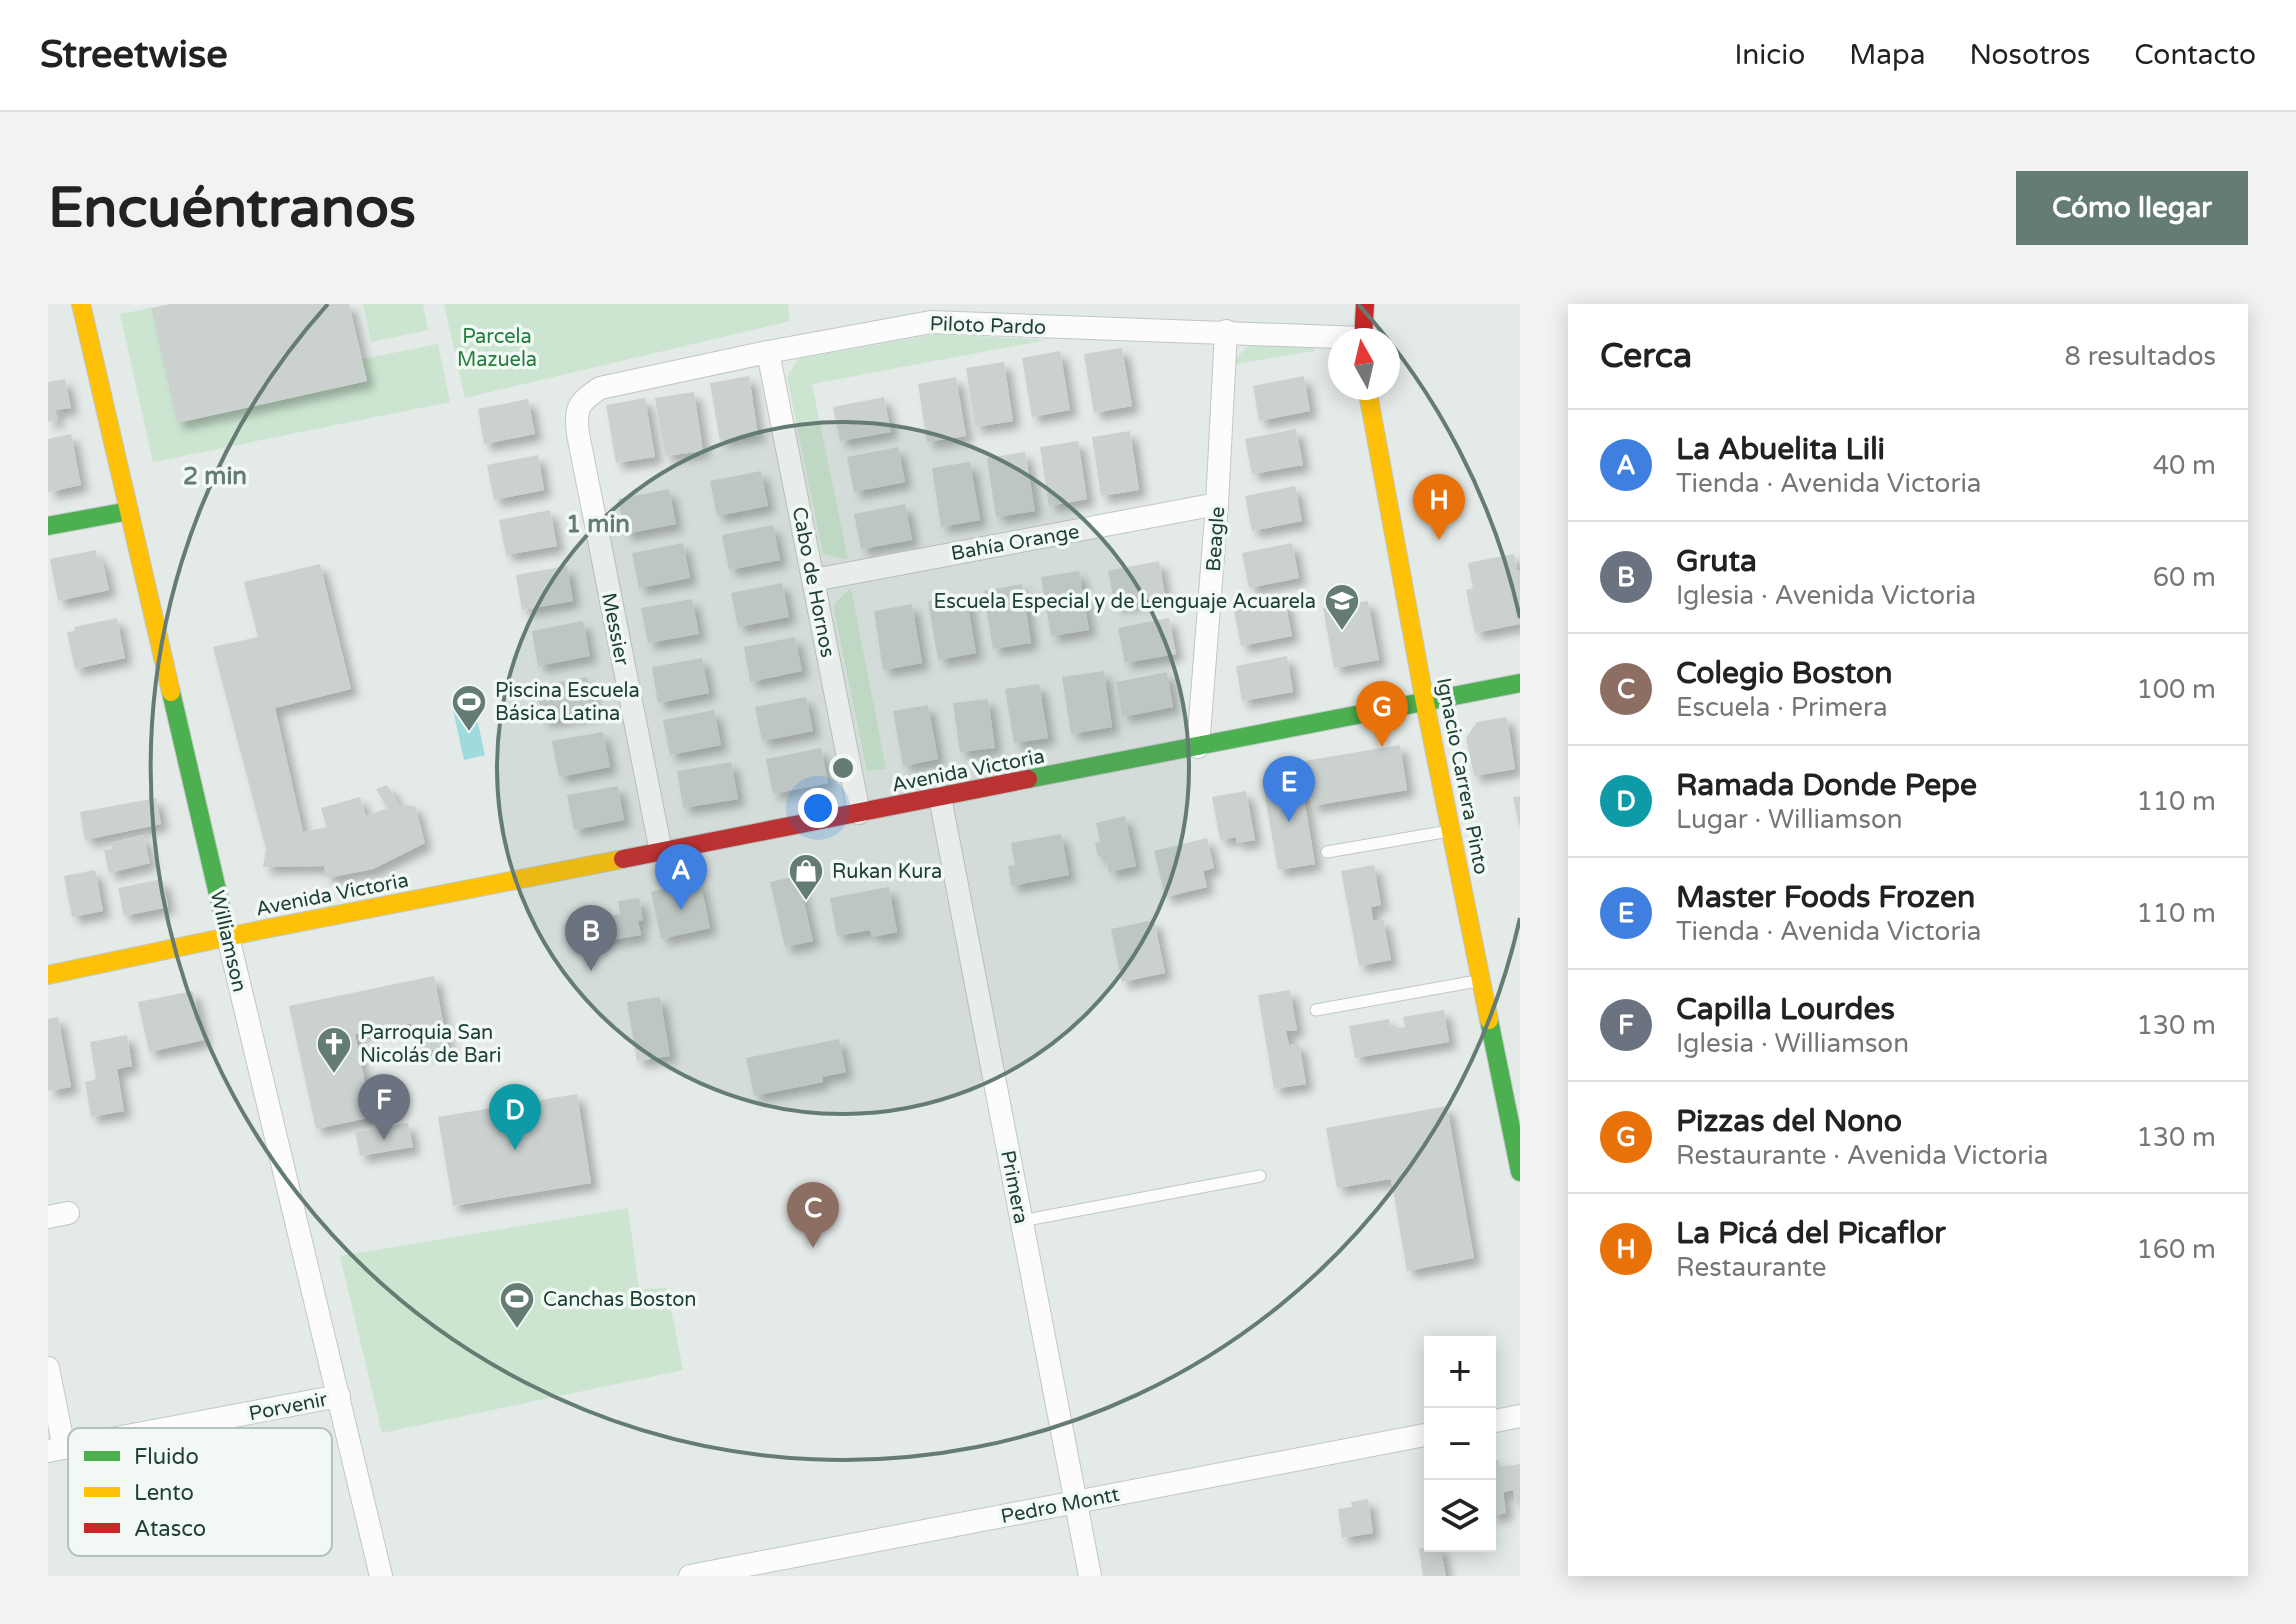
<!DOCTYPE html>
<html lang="es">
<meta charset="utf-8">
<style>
body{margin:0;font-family:"Varela Round",sans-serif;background:#f2f2f2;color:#222}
.controls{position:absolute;right:24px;bottom:24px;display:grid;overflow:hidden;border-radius:0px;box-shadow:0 4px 20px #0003}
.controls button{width:72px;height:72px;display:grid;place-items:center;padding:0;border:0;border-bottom:2px solid #e0e0e0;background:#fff;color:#222;font:40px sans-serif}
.compass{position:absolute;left:1280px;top:24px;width:72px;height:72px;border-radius:50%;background:#fff;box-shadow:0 4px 20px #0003;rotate:352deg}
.you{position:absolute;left:770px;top:504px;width:28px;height:28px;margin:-20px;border:6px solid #fff;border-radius:50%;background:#1a73e8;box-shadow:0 0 0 12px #1a73e833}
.badge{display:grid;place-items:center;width:52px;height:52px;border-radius:50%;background:#647c73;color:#fff;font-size:26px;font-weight:700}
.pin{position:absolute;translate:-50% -66px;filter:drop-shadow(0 2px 4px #0008)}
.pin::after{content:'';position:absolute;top:42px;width:28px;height:24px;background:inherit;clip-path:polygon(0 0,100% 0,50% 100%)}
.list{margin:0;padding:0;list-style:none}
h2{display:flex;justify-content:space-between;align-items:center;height:104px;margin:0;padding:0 32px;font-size:34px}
h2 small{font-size:26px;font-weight:400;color:#767676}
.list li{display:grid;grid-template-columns:52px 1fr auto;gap:24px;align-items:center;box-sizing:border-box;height:112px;padding:0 32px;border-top:2px solid #e0e0e0}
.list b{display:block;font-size:30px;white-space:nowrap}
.list p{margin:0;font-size:26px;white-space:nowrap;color:#767676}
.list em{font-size:26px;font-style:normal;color:#767676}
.icon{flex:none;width:44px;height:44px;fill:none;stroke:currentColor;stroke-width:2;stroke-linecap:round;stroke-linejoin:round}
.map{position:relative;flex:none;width:1472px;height:1272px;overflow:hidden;border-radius:0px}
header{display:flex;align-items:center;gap:48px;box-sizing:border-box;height:112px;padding:0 40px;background:#fff;border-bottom:2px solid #e0e0e0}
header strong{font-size:38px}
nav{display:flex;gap:44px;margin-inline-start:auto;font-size:28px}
.intro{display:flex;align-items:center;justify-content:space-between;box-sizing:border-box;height:192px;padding:0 48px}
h1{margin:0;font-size:56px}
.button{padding:20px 36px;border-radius:0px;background:#647c73;color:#fff;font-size:28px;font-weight:700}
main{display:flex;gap:48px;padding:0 48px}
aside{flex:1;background:#fff;border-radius:0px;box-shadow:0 4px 20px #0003}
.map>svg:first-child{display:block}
</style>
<header>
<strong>Streetwise</strong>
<nav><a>Inicio</a><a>Mapa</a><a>Nosotros</a><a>Contacto</a></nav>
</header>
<div class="intro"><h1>Encuéntranos</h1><a class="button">Cómo llegar</a></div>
<main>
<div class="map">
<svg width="1472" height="1272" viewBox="0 0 1472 1272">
<defs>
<filter id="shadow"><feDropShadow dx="7" dy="7" stdDeviation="4" flood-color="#0004"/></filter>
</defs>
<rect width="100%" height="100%" fill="#e4eae7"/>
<!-- green -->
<g fill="#cbe5d0">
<path d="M315,0H375L380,26L323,38Z"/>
<path d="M396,0H740L742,17L417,94Z"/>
<path d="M103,4L129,119L318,77L314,55L390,40L402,98L105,158L72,10Z"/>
<path d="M888,30L998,36L764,80L800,256L775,250L739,73L750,55Z"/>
<path d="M1205,41H1266V47L1188,60V56L1197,44Z"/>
<path d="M803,284L838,465L819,467L785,301Z"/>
<path d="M580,904L591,985L619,984L635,1066L334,1129L292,952Z"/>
</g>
<!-- water -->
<path fill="#9fdbdd" d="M426,401L437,451L416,456L405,406Z"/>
<!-- building -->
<g fill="#cad1ce" filter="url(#shadow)">
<path d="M123,0H301L319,77L129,119L103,4Z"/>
<path d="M1074,44L1084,102L1046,109L1036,50Z"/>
<path d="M1012,47L1022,106L984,113L974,54Z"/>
<path d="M956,58L965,117L927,123L918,64Z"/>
<path d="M701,72L710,131L672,137L662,79Z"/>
<path d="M1256,72L1262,107L1211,117L1205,82Z"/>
<path d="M908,73L918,132L879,138L870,80Z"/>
<path d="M17,75L23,104L7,106L9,116L0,118V78Z"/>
<path d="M646,88L655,147L617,152L607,94Z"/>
<path d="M836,93L843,128L792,137L785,103Z"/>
<path d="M597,94L607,153L568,159L558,101Z"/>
<path d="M480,95L487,130L436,140L430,105Z"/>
<path d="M1248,125L1255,161L1204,170L1197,135Z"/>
<path d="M1082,127L1091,186L1053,192L1044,133Z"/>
<path d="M23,130L33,181L0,188V135Z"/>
<path d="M1030,137L1039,195L1001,202L992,143Z"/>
<path d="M850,143L857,178L806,188L799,153Z"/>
<path d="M977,148L987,207L948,213L939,154Z"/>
<path d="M490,151L496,186L446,196L439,161Z"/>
<path d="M922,158L932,216L893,223L884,164Z"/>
<path d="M713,167L720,202L669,212L662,177Z"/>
<path d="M1247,182L1254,217L1204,227L1197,192Z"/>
<path d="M621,185L628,220L577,230L570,195Z"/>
<path d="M857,200L864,236L813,245L806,210Z"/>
<path d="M502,206L509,242L458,251L451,216Z"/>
<path d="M725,221L732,256L681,266L674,231Z"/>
<path d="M635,239L642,274L591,284L584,249Z"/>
<path d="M1244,239L1251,274L1201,284L1194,249Z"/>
<path d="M48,246L49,256L54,255L61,286L10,297L2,255Z"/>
<path d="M1466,250L1469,266H1472V320L1427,329L1418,286L1425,284L1420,259Z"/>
<path d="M1111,257L1117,292L1067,302L1060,267Z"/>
<path d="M272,260L303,385L227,404L255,528L279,523L273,504L312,493L318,512L340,504L328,485L339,481L351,501L367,502L377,539L325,565L279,574L276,562L215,563L218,545L165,343L210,333L196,278Z"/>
<path d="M519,262L525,297L474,306L468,271Z"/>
<path d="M1031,267L1041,326L1003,332L993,273Z"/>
<path d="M734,279L741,313L690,323L683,289Z"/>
<path d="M974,280L983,339L945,345L935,287Z"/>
<path d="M918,290L928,349L890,356L880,297Z"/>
<path d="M644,295L651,330L600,339L593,304Z"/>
<path d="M1237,297L1244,332L1193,342L1186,307Z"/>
<path d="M1320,297L1331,356L1286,364L1275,304Z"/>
<path d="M864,300L874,359L835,366L826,307Z"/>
<path d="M69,314L77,354L27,365L19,328L27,327L26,323Z"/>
<path d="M1121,314L1128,350L1077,359L1070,324Z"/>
<path d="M535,317L542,352L490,362L484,327Z"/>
<path d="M747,333L754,367L702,378L696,343Z"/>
<path d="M1239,352L1245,388L1194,397L1188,362Z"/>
<path d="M654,354L661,389L610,399L604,363Z"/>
<path d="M1056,367L1064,423L1023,430L1014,373Z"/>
<path d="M1119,368L1125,403L1074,413L1068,378Z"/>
<path d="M539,373L546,408L495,417L488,382Z"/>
<path d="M991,380L1000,434L966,439L957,385Z"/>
<path d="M758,393L765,427L714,437L707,403Z"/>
<path d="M940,395L947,444L912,448L905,399Z"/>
<path d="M880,401L890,455L855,462L845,407Z"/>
<path d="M666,406L673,441L622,451L615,416Z"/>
<path d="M1459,413L1467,465L1426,472L1418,434L1429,418Z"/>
<path d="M555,428L562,463L511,473L504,437Z"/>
<path d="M1352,441L1359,486L1264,502L1256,457Z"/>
<path d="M773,444L780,479L725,490L718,455Z"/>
<path d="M683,458L690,495L635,504L629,467Z"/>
<path d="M1252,470L1267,560L1230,566L1214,476Z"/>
<path d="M570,482L576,516L526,526L519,491Z"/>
<path d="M1198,487L1207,536L1189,539L1188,533L1172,536L1164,493Z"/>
<path d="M1472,492V521H1471L1465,493Z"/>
<path d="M108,494L113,520L37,536L32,508Z"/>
<path d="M1077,512L1088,562L1061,568L1057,551L1050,553L1047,539L1052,538L1048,519Z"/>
<path d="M1013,530L1021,571L963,582L960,562L967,561L963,539Z"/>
<path d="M95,531L102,559L61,569L56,546L64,545L63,539Z"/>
<path d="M1159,534L1166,564L1155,567L1159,583L1117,593L1106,547Z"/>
<path d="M1326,561L1333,601L1323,603L1325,617L1335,615L1343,656L1311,662L1293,567Z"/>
<path d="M47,566L55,607L24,613L16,572Z"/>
<path d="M750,572L765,637L737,643L722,578Z"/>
<path d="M114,575L120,603L76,612L70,584Z"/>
<path d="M652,577L662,624L613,635L603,588Z"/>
<path d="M841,583L849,628L824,633L822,626L789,632L782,594Z"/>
<path d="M591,594L595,616L590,617L593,631L557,637L553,613L572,610L570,597Z"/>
<path d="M1106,616L1117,669L1074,678L1063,625Z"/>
<path d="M386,672L400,743L369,749L363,719L307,730L324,813L268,825L241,702Z"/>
<path d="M1242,686L1249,726L1238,727L1241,741L1251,739L1258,780L1226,785L1210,691Z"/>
<path d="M145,687L156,736L101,748L90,698Z"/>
<path d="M612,693L622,752L589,757L579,698Z"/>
<path d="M1396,706L1401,738L1307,754L1301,722L1341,715L1343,725L1357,723L1355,713Z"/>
<path d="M10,713L23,783L0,787V715Z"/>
<path d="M79,731L84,762L69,765L76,807L43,813L37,778L48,775L42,738Z"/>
<path d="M791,735L798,768L774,773L775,778L706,792L698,754Z"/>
<path d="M529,790L543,879L405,902L390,813Z"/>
<path d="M1399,802L1426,954L1359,967L1343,875L1289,884L1278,824Z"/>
<path d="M360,819L365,843L312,852L307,828Z"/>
<path d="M1451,1156L1452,1163L1472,1160V1196L1467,1197L1465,1186L1455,1188L1458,1209L1442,1212V1157Z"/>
<path d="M1320,1195L1325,1229L1294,1234L1290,1205L1304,1203L1303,1198Z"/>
<path d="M1392,1242L1398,1272H1375L1371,1244Z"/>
</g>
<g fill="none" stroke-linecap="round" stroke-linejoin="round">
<defs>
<g id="lane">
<path d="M1279,548L1401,527"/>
<path d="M1268,706L1429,677"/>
<path d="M973,917L1212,872"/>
</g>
<g id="street">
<path d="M720,48L811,509"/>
<path d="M766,276L1169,200"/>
<path d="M1150,443L1169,200L1178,27"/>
<path d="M892,493L1042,1272"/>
<path d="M613,548L530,130C527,103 530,99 552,84L720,48L883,18L1314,34"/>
<path d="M180,633L333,1272"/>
<path d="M0,913L20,909"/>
<path d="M0,1064L16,1144"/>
<path d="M1442,1118L1472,1112"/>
<path d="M0,1147L291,1092"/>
<path d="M642,1272L1382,1130"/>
</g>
<g id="fast">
<path d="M0,222L81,207"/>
<path d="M123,388L180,633"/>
<path d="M980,475L1472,379"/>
<path d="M1441,716L1472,868"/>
</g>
<g id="slow">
<path d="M33,0L123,388"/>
<path d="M1319,84L1377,399L1441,716"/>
<path d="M0,671L212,626L575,555"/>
</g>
<g id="jam">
<path d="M1315,36L1317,0"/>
<path d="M575,555L980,475"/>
</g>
</defs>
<!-- lane casing -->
<use href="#lane" stroke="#c1c7c4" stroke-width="13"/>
<!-- street casing -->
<use href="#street" stroke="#c1c7c4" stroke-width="24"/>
<!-- fast casing -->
<use href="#fast" stroke="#bfc8c4" stroke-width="20"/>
<!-- slow casing -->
<use href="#slow" stroke="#bfc8c4" stroke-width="20"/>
<!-- jam casing -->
<use href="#jam" stroke="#bfc8c4" stroke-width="20"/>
<!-- lane -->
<use href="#lane" stroke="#fbfcfb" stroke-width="11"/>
<!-- street -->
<use href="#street" stroke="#fbfcfb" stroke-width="22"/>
<!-- fast -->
<use href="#fast" stroke="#4caf50" stroke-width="18"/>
<!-- slow -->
<use href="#slow" stroke="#ffc107" stroke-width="18"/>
<!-- jam -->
<use href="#jam" stroke="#c62828" stroke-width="18"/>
</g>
<!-- distance rings -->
<circle cx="795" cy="464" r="346" fill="#647c73" fill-opacity=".12"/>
<g fill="none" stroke="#647c73" stroke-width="4">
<circle cx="795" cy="464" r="346"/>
<path d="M1472 614A693 693 0 1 1 280 0M1310 0A693 693 0 0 1 1472 314"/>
</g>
<!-- icons -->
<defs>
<symbol id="school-pin" viewBox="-11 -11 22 30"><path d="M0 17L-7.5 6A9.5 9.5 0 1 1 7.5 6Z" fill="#647c73" stroke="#f2f9f5"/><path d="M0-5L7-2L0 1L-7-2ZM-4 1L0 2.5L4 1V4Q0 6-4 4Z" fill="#fff"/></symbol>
<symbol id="stadium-pin" viewBox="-11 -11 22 30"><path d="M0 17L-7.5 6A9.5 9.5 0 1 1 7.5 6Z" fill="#647c73" stroke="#f2f9f5"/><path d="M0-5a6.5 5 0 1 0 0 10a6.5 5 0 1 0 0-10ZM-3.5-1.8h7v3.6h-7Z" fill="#fff"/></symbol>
<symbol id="shop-pin" viewBox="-11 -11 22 30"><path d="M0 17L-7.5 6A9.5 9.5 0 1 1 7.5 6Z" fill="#647c73" stroke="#f2f9f5"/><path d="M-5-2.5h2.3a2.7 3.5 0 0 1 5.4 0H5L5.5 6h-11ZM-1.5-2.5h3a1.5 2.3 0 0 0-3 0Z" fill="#fff"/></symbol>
<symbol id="church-pin" viewBox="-11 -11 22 30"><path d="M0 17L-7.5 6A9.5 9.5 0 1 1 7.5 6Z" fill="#647c73" stroke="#f2f9f5"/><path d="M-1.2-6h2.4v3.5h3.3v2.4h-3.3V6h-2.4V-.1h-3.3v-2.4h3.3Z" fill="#fff"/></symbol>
</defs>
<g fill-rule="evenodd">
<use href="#school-pin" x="1274" y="277" width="40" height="54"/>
<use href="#stadium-pin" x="401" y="378" width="40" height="54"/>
<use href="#shop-pin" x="738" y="547" width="40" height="54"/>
<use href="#church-pin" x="266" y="720" width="40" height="54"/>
<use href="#stadium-pin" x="449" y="975" width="40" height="54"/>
</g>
<g text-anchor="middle" stroke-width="7" stroke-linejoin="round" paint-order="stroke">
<!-- street labels -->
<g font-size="20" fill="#1f4034" stroke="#f2f9f5">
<text transform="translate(940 21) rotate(2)" y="7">Piloto Pardo</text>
<text transform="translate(1167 235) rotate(-86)" y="7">Beagle</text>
<text transform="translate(967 238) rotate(-10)" y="7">Bahía Orange</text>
<text transform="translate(766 278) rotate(79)" y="7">Cabo de Hornos</text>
<text transform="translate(568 325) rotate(79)" y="7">Messier</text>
<text transform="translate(920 466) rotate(-11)" y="7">Avenida Victoria</text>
<text transform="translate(1415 472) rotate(79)" y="7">Ignacio Carrera Pinto</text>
<text transform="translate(284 590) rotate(-11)" y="7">Avenida Victoria</text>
<text transform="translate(181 637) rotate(77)" y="7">Williamson</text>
<text transform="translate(967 883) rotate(79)" y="7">Primera</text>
<text transform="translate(240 1102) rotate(-11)" y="7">Porvenir</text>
<text transform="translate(1012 1201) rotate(-11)" y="7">Pedro Montt</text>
</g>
<!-- park labels -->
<g font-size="20" fill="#247c3d" stroke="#f2f9f5">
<text x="449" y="39">Parcela<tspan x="449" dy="23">Mazuela</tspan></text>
</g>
<!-- poi labels -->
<g font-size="20" fill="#1f4034" stroke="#f2f9f5" text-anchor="start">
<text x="1268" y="304" text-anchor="end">Escuela Especial y de Lenguaje Acuarela</text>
<text x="447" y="393">Piscina Escuela<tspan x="447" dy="23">Básica Latina</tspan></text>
<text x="784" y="574">Rukan Kura</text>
<text x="312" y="735">Parroquia San<tspan x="312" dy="23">Nicolás de Bari</tspan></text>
<text x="495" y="1002">Canchas Boston</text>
</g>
</g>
<!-- legend -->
<rect x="20" y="1124" width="264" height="128" rx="12" fill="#f2f9f5" stroke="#b3c2bb" stroke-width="2"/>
<rect x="36" y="1147" width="36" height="10" fill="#4caf50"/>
<rect x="36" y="1183" width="36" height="10" fill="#ffc107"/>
<rect x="36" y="1219" width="36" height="10" fill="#c62828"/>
<g font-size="22" fill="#1f4034">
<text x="86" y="1160">Fluido</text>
<text x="86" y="1196">Lento</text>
<text x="86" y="1232">Atasco</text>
</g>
<circle cx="795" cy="464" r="12" fill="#647c73" stroke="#f2f9f5" stroke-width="4"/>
<g font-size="24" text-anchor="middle" font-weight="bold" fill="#647c73" stroke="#f2f9f5" stroke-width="7" stroke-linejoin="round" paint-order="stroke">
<text x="167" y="180">2 min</text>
<text x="550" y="228">1 min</text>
</g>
</svg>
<div class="controls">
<button>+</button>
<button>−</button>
<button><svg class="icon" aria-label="layers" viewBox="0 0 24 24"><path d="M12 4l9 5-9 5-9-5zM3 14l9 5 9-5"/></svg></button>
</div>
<svg class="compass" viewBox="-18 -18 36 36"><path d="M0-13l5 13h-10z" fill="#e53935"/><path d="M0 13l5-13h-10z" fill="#767676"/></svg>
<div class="you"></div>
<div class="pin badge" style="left:633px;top:606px;background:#3f7fe0">A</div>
<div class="pin badge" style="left:543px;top:667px;background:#6b7280">B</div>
<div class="pin badge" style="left:765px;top:944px;background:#8d6e63">C</div>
<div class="pin badge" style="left:467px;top:846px;background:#0f9aa8">D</div>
<div class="pin badge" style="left:1241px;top:518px;background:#3f7fe0">E</div>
<div class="pin badge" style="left:336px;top:836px;background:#6b7280">F</div>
<div class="pin badge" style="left:1334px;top:443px;background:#e8710a">G</div>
<div class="pin badge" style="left:1391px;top:236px;background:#e8710a">H</div>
</div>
<aside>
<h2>Cerca<small>8 resultados</small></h2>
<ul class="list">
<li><span class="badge" style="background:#3f7fe0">A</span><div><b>La Abuelita Lili</b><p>Tienda · Avenida Victoria</p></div><em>40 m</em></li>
<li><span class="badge" style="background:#6b7280">B</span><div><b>Gruta</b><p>Iglesia · Avenida Victoria</p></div><em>60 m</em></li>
<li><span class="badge" style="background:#8d6e63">C</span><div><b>Colegio Boston</b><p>Escuela · Primera</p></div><em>100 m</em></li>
<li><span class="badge" style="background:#0f9aa8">D</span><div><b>Ramada Donde Pepe</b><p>Lugar · Williamson</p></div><em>110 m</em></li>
<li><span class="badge" style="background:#3f7fe0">E</span><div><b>Master Foods Frozen</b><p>Tienda · Avenida Victoria</p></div><em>110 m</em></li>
<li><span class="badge" style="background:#6b7280">F</span><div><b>Capilla Lourdes</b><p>Iglesia · Williamson</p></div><em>130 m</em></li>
<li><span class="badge" style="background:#e8710a">G</span><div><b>Pizzas del Nono</b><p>Restaurante · Avenida Victoria</p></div><em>130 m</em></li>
<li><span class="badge" style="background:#e8710a">H</span><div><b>La Picá del Picaflor</b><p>Restaurante</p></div><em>160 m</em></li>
</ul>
</aside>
</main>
